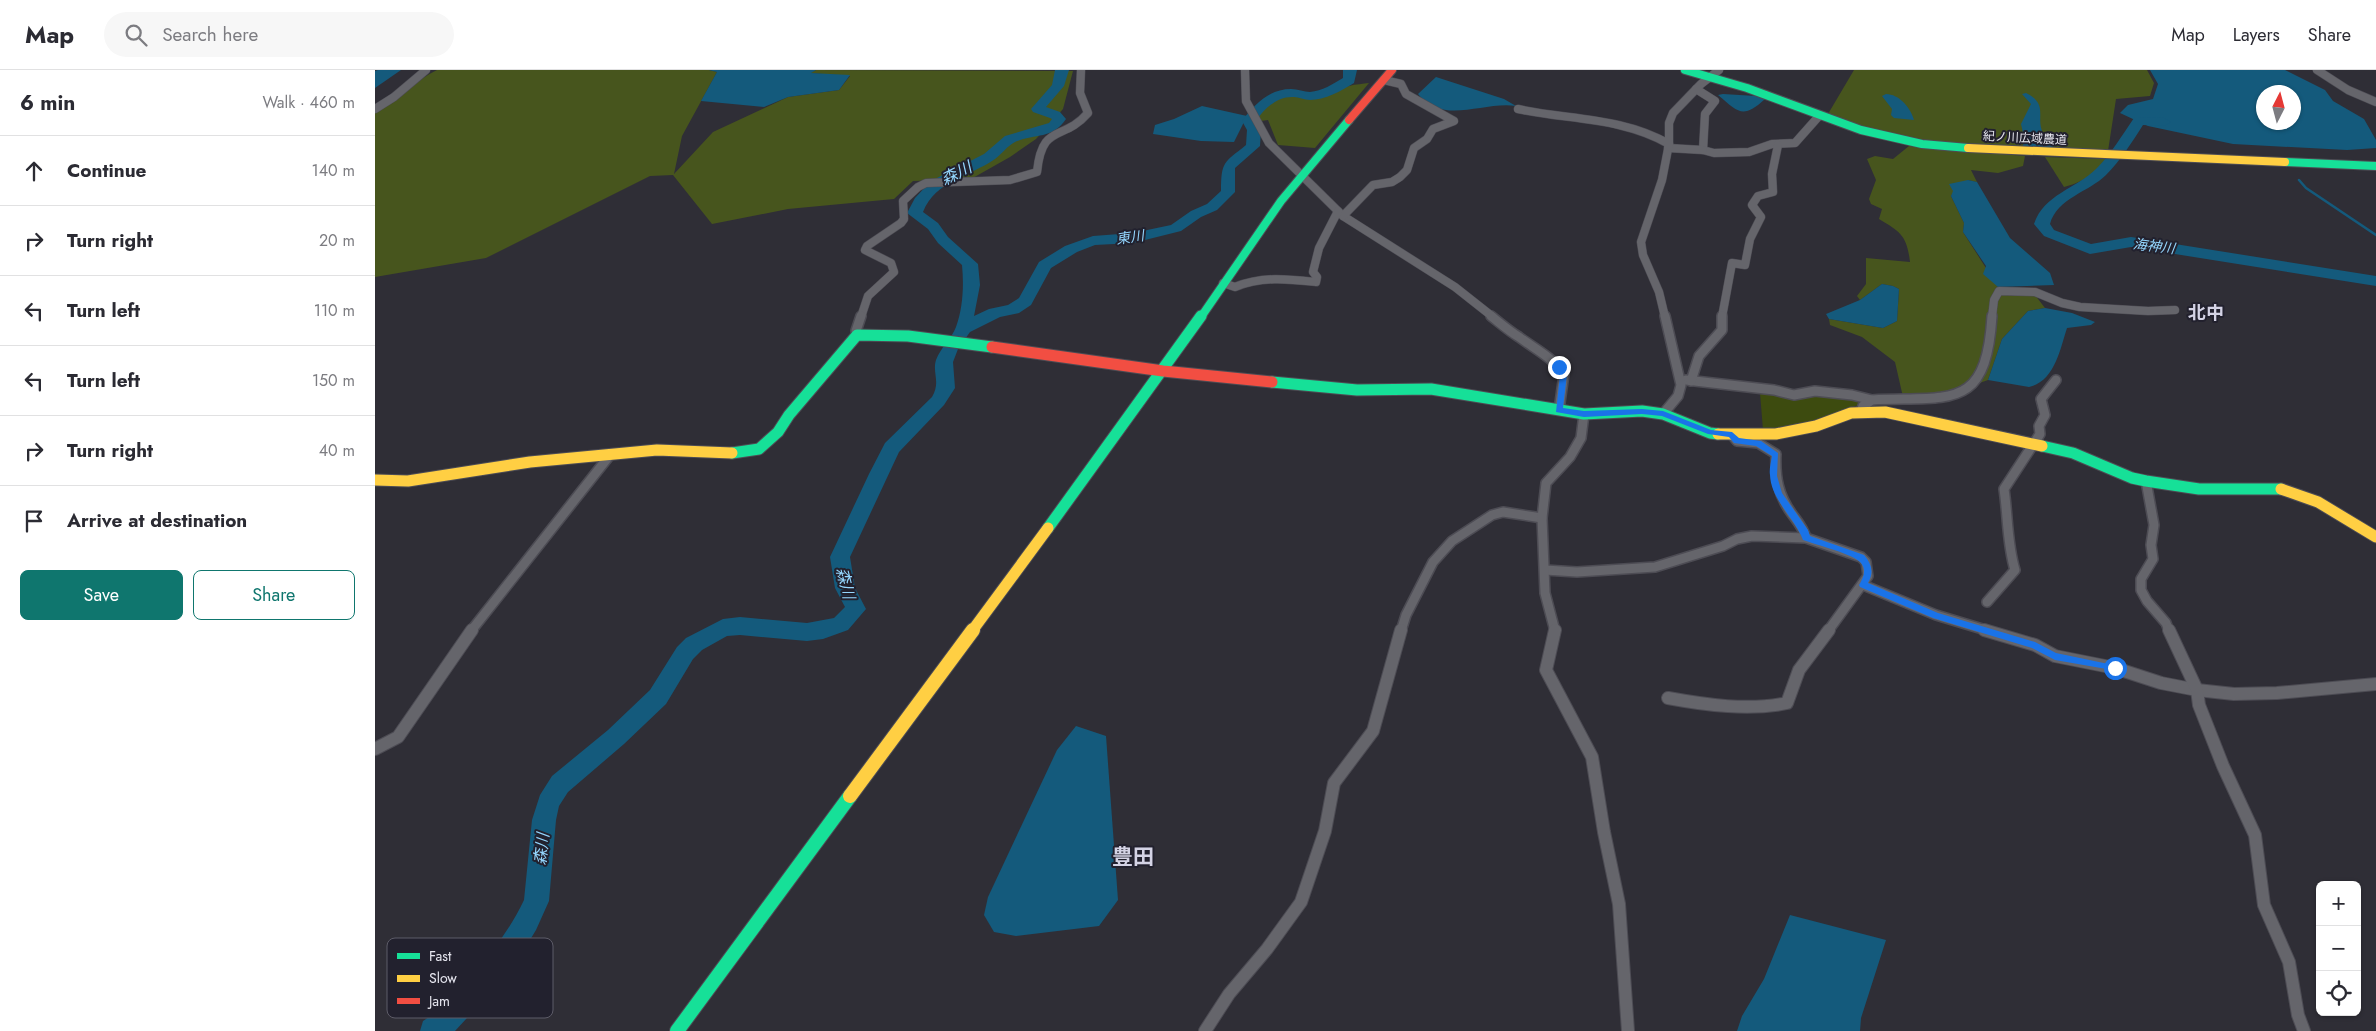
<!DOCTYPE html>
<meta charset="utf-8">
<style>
body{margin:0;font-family:Jost,"Noto Sans JP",sans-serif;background:#f7f7f7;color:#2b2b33}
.controls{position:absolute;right:15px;bottom:15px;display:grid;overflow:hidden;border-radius:8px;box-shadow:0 1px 4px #0004}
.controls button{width:45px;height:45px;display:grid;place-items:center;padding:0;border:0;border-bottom:1px solid #e1e1e2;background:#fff;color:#2b2b33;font:25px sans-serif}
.compass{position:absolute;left:1881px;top:15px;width:45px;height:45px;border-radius:50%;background:#fff;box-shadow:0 1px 4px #0004;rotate:6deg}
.stop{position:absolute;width:15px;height:15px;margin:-11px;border:4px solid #1a73e8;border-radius:50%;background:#fff}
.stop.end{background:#1a73e8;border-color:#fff;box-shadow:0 1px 5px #0008}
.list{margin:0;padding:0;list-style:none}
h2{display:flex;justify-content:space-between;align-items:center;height:65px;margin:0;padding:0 20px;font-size:21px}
h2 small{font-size:16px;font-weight:400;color:#7c7c81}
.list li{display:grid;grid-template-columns:32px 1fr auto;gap:15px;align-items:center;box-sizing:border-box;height:70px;padding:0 20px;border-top:1px solid #e1e1e2}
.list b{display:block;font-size:19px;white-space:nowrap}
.list em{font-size:16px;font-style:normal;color:#7c7c81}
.actions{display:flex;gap:10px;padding:15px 20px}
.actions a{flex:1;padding:11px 0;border:1px solid #0f766e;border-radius:8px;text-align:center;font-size:18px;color:#0f766e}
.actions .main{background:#0f766e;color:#fff}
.icon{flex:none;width:28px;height:28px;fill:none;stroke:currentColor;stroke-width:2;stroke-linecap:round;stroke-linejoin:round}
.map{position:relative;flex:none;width:2001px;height:961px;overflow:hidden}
header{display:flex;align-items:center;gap:30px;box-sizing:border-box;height:70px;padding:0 25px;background:#fff;border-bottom:1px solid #e1e1e2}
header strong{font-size:24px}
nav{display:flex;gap:28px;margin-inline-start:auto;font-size:18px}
.search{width:350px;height:45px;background:#f7f7f7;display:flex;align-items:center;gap:12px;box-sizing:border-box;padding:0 18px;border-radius:28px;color:#7c7c81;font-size:19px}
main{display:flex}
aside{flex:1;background:#fff}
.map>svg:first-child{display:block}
</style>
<header>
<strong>Map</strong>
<div class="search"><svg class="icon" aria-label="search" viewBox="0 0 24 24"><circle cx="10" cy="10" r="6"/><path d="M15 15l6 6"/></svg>Search here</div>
<nav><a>Map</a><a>Layers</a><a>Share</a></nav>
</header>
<main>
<aside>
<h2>6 min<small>Walk · 460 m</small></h2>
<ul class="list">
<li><svg class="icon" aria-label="ahead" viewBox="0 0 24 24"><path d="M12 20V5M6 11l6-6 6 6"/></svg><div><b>Continue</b></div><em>140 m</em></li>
<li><svg class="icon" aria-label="right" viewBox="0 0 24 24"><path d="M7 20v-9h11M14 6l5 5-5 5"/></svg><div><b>Turn right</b></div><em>20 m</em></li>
<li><svg class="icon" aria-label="left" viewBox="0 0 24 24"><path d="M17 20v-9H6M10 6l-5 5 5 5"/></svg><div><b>Turn left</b></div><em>110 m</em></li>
<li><svg class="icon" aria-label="left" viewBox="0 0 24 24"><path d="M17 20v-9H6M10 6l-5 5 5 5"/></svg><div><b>Turn left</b></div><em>150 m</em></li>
<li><svg class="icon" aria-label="right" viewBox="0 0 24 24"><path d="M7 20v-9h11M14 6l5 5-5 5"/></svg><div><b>Turn right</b></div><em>40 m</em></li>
<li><svg class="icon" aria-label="arrive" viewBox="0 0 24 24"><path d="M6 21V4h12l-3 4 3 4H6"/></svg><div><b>Arrive at destination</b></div></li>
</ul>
<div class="actions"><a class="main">Save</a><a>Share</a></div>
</aside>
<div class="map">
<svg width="2001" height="961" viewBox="0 0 2001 961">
<rect width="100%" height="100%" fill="#2f2e36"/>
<!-- green -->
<path fill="#3d4b0f" d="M1385,323L1425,329L1445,325L1478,328L1490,332C1457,346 1425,359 1388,360Z"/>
<!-- forest -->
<g fill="#47551d">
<path d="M62,0H334L342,2L307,66L299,104L338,62L413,27L464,20L475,6L435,3L441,0L698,1L688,39L661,69L635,87L596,109L538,111L519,129L413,139L337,154L298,105L275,106L111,188L0,207V41C24,32 39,11 62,0Z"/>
<path d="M1479,0H1772L1779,13L1775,26L1741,29L1733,81C1663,78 1579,80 1511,64C1492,59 1472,50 1453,44Z"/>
<path d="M994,13L940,78L903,75L893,50L886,51L883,46C911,11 912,33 945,27C955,26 964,18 974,16C981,14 988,14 994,13Z"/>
<path d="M1534,76L1650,86L1648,96L1623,103L1596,100L1602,112L1593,110L1579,121L1576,126L1589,153L1588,162L1623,217L1660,225L1670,238L1653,241L1627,269L1613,310L1565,327H1528L1520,292L1487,267L1455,255L1454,249L1508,258L1522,251L1524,219L1518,216L1507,214L1485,230L1482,226L1491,214V188L1535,192C1532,166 1526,162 1504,149L1507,139L1496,134L1494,129L1501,110L1492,89L1500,86L1518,89Z"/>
<path d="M1670,87L1731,89C1718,105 1708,112 1689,117Z"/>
</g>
<!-- water -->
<g fill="#145a7c" fill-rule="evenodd">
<path d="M3,0H26L0,18V1Z"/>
<path d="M334,0H441L436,3L475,5L464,20L413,27L389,37L326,31L342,2Z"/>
<path d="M1775,0H1910L1950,20L1958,31L1989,49L2001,70V78L1972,80L1858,74L1773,56L1745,43L1753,35L1778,29L1783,14ZM1888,22H1918V52H1888Z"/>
<path d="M1061,7L1129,29L1141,36C1108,31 1068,56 1043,24Z"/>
<path d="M1651,23C1675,35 1659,48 1669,65C1672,70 1677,74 1680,78L1647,77L1650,71L1646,54L1656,34L1647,24Z"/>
<path d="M1348,24L1381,26L1390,29C1368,49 1364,43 1343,25Z"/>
<path d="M1511,24C1524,24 1536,38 1539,50L1519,48L1516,45L1517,39L1507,26Z"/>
<path d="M827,36L872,46L859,72L826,71L778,64L780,55L799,49Z"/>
<path d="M1593,110L1602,112L1635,168L1675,203L1679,215L1623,217L1608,204L1611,196L1588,162L1589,153L1576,126L1578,121L1574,114Z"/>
<path d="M1507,214L1518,216L1524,219L1522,251L1508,258L1454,249L1451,244L1485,230Z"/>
<path d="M1670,238L1697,243L1720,252L1716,255L1692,258C1685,279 1680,311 1654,317L1613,310L1627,269L1653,241Z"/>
<path d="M701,656L731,666L743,830L724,856L641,866L619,862L609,845L613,827L682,680Z"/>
<path d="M1415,845L1511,870L1486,948L1485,961H1362L1367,946L1389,909Z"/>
</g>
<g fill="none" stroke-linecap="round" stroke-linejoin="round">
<!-- stream -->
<path stroke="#145a7c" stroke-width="2.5" d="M1924,110L1931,118L2001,165"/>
<!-- river -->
<g fill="#145a7c" fill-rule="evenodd">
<path d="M680,0H694L689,16L671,37L685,42L691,49C677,70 660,63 640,72C632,76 627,84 620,89C594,107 561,110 548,142L563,153L573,167L603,194L605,215L599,246L614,239L633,235L644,228L664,192L690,176L718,166L758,163L796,155L816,141L832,134L846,121C846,91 849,93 871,75L872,60L867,51C879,35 894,19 916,19C923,19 929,22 935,22C947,21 958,14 968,8V0H982L979,13C966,21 950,30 935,30C929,30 924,27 919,27C902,26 889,39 881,51L886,60L885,76L860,98V122L842,140L826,147L806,161L758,173L720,175L702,182L676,198L656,235L644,243L625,247L595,262L583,279L578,292L580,318L569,335L524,382L475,487L480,518L491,539L473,560L448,569L432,571L365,565L352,566L327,580L318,589L291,634L249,674L193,722L184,736L181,750L174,831L161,860L138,898L80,961H45L48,951L57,945C92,909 127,877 149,830L157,750L165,725L177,706L233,660L275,620L302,577L311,568L348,549L365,547L432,553L459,548L470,537L460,518L455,487L494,404L510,373L557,327C566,312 557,303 561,290C566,277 577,268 581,257C588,238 589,215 587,195L563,173L553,159L532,143L540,128L556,111L609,84L630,66L674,53L677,49L675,48L658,42L656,39L677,15Z"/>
<path d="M1764,47L1789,48L1796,52L1789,56L1768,55C1757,72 1746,90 1731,105C1714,122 1682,128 1675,154L1679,160L1716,174L1756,167L2001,206V216L1756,177L1715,184L1669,166L1659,154C1669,124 1701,119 1722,98C1737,83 1747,65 1759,48Z"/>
</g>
<defs>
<g id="street-far2">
<path d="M870,0L871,31L894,73L968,146L1080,217L1118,247"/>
<path d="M1942,0L1973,20L2001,32"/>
<path d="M1321,19L1340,31L1330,44L1328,80L1339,83L1374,82L1397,74L1420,73L1444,46"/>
<path d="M0,39L19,27L51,0"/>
<path d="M1143,39C1194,50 1247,47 1294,74"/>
<path d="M1293,78L1328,80"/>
<path d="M968,146L998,115L1017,112L1025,107L1032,100L1039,78L1052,69L1058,59L1079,51L1031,24L1026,14L1009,10"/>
<path d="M848,213L860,217C887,206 913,209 941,212L942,207L938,202L944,178L963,141"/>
<path d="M486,247L493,226L519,202L516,193L490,180L492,176L526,153L529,149L528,131L543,117L551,113L635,110L662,102C667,52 688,72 713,43L705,23L706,0"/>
<path d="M1290,247L1284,222L1268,185L1266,172L1287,110L1294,74V53L1298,43L1326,14L1344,0"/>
<path d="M1347,247L1357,193L1370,195L1375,169L1386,147L1377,135L1383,126L1398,122L1397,104L1403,75"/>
<path d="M1617,247L1619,230L1624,221L1660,222L1687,233L1705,237L1773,241L1800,240"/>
</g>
<g id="street-far1">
<path d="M1116,246C1125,253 1134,261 1144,267C1160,279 1177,287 1189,304L1184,340"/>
<path d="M482,265L481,261L486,246"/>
<path d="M1311,310L1399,320L1419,325L1440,321L1477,325L1497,330"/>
<path d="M1316,311L1324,286L1347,260V246"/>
<path d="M1486,342L1488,336L1497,330C1576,326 1611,342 1617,246"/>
<path d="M1288,344L1303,326L1306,315L1290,246"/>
<path d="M1357,365L1362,371L1383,373L1401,384C1400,407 1403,425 1417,444C1423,452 1429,459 1431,468"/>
<path d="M1771,411L1779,455L1776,475L1778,489L1766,509V520L1772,531L1791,553L1794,561"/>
<path d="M1170,500L1202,502L1280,497L1348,476L1362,469L1377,466L1431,468L1486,487L1491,492L1493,506L1453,561"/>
<path d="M1488,515L1561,545L1614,561"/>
<path d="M1612,532L1640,500C1632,474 1633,446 1629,419L1665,364L1664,356L1670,345L1666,329L1681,310"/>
<path d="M96,561L235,385"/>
<path d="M1026,561L1031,545L1058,492L1077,471L1117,445L1128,442L1167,448"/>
<path d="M1180,561L1170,523L1167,448L1171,413L1195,387L1206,368L1209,344"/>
</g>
<g id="street">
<path d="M1180,560L1171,600L1217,687L1229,762L1244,834L1253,961"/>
<path d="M1609,560L1660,575L1680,586L1740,598L1786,613L1822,620L1859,624L1902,623L2001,614"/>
<path d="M1794,560L1822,620L1824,635L1848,696L1880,765L1889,835L1914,892L1923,945L1929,961"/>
<path d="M1293,628C1331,635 1374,641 1412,633L1424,600L1454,560"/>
<path d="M0,679L23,667L97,560"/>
<path d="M830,961L854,924L892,879L926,832L950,761L959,713L998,661L1026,560"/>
</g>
<g id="fast-far2">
<path d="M1310,0L1372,18L1486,60L1547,74L1593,78"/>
<path d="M1910,92L2001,96"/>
<path d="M826,247L906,131L974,50"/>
</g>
<g id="fast-far1">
<path d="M897,312L982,320L1056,319L1209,344L1267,341L1288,344L1335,363L1343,364"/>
<path d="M1667,376L1698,383L1757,408L1771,411L1824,419H1906"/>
<path d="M357,383L384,379L403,362L414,345L482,265L533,266L617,277"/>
<path d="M673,458L826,246"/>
</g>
<path id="fast" d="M302,961L475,726"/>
<path id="slow-far2" d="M1593,78L1910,92"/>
<g id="slow-far1">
<path d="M1343,364H1401L1441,356L1476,343L1510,342L1667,376"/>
<path d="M0,410L33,411L155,392L282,380L357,383"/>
<path d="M1906,419L1943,432L2001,467"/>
<path d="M597,561L673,458"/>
</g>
<path id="slow" d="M475,726L598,560"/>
<path id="jam-far1" d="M974,50L1017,0"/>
<path id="jam" d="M617,277L788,301L897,312"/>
</defs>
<!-- street-far2 casing -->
<use href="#street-far2" stroke="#4d4c54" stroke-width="9"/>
<!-- street-far1 casing -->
<use href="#street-far1" stroke="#4d4c54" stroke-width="12"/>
<!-- street casing -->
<use href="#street" stroke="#4d4c54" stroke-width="14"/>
<!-- fast-far2 casing -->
<use href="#fast-far2" stroke="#4d4c54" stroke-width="10"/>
<!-- fast-far1 casing -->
<use href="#fast-far1" stroke="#4d4c54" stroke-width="13"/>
<!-- fast casing -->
<use href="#fast" stroke="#4d4c54" stroke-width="16"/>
<!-- slow-far2 casing -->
<use href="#slow-far2" stroke="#4d4c54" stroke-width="10"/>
<!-- slow-far1 casing -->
<use href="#slow-far1" stroke="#4d4c54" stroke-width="13"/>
<!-- slow casing -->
<use href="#slow" stroke="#4d4c54" stroke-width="16"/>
<!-- jam-far1 casing -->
<use href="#jam-far1" stroke="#4d4c54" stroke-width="10"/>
<!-- jam casing -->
<use href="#jam" stroke="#4d4c54" stroke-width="13"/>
<!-- street-far2 -->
<use href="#street-far2" stroke="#65656b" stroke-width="8"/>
<!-- street-far1 -->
<use href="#street-far1" stroke="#65656b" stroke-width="9"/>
<!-- street -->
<use href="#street" stroke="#65656b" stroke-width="12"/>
<!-- fast-far2 -->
<use href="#fast-far2" stroke="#16e098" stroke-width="8"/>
<!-- fast-far1 -->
<use href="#fast-far1" stroke="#16e098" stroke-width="11"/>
<!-- fast -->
<use href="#fast" stroke="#16e098" stroke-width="14"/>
<!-- slow-far2 -->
<use href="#slow-far2" stroke="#ffcf43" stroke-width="8"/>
<!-- slow-far1 -->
<use href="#slow-far1" stroke="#ffcf43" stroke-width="11"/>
<!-- slow -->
<use href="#slow" stroke="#ffcf43" stroke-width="14"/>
<!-- jam-far1 -->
<use href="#jam-far1" stroke="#f24e42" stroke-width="8"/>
<!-- jam -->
<use href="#jam" stroke="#f24e42" stroke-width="11"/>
</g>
<!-- route -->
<path fill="#1a73e8" d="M1184,294L1192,304L1188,338L1209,341L1267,339L1288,341L1336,360L1357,362L1364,368L1386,371L1403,383L1402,406L1407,423L1433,460L1435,466L1489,485C1497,494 1499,503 1493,513L1563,543L1660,572L1681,583L1743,596V601L1680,590L1657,578L1558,548L1485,517L1484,515C1488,508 1492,501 1486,493C1481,485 1439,474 1428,470C1420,448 1396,430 1395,405C1394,399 1396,392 1397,386L1381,376L1359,373L1354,367L1333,364L1287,346L1267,344L1209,347L1181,342L1185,305L1180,297Z"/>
<g text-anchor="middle" stroke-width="4" stroke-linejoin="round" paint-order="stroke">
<!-- far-street labels -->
<g font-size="12" fill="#e6e6ef" stroke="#22212e">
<text transform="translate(1650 68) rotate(3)" y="4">紀ノ川広域農道</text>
</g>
<!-- far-water labels -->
<g font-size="14" font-style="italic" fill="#94d6fe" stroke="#22212e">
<text transform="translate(755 167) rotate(-8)" y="5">東川</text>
<text transform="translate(1779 176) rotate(7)" y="5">海神川</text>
</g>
<!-- water labels -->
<g font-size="16" font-style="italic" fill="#94d6fe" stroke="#22212e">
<text transform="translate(581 103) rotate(-27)" y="6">森川</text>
<text transform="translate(471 513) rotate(76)" y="6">森川</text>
<text transform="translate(166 779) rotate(-84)" y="6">森川</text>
</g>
<!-- quarter labels -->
<g font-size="18" font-weight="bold" fill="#d4d3e5" stroke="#22212e">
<text x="1831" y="249">北中</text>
</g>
<!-- near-quarter labels -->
<g font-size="21" font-weight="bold" fill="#d4d3e5" stroke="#22212e">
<text x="758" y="794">豊田</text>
</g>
</g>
<!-- legend -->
<rect x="12" y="868" width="166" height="80" rx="8" fill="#22212e" stroke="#5d5c68" stroke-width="1"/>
<rect x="22" y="883" width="23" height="6" fill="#16e098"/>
<rect x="22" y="905" width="23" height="7" fill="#ffcf43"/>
<rect x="22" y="928" width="23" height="6" fill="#f24e42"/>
<g font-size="14" fill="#e6e6ef">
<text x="54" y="891">Fast</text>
<text x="54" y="913">Slow</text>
<text x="54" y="936">Jam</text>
</g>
</svg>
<div class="controls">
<button>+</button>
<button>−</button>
<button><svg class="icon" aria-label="locate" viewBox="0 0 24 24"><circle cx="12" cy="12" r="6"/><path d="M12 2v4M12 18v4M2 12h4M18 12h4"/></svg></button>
</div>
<svg class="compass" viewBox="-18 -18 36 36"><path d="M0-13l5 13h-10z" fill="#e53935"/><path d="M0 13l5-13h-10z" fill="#7c7c81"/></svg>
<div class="stop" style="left:1740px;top:598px"></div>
<div class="stop end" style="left:1184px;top:297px"></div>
</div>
</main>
